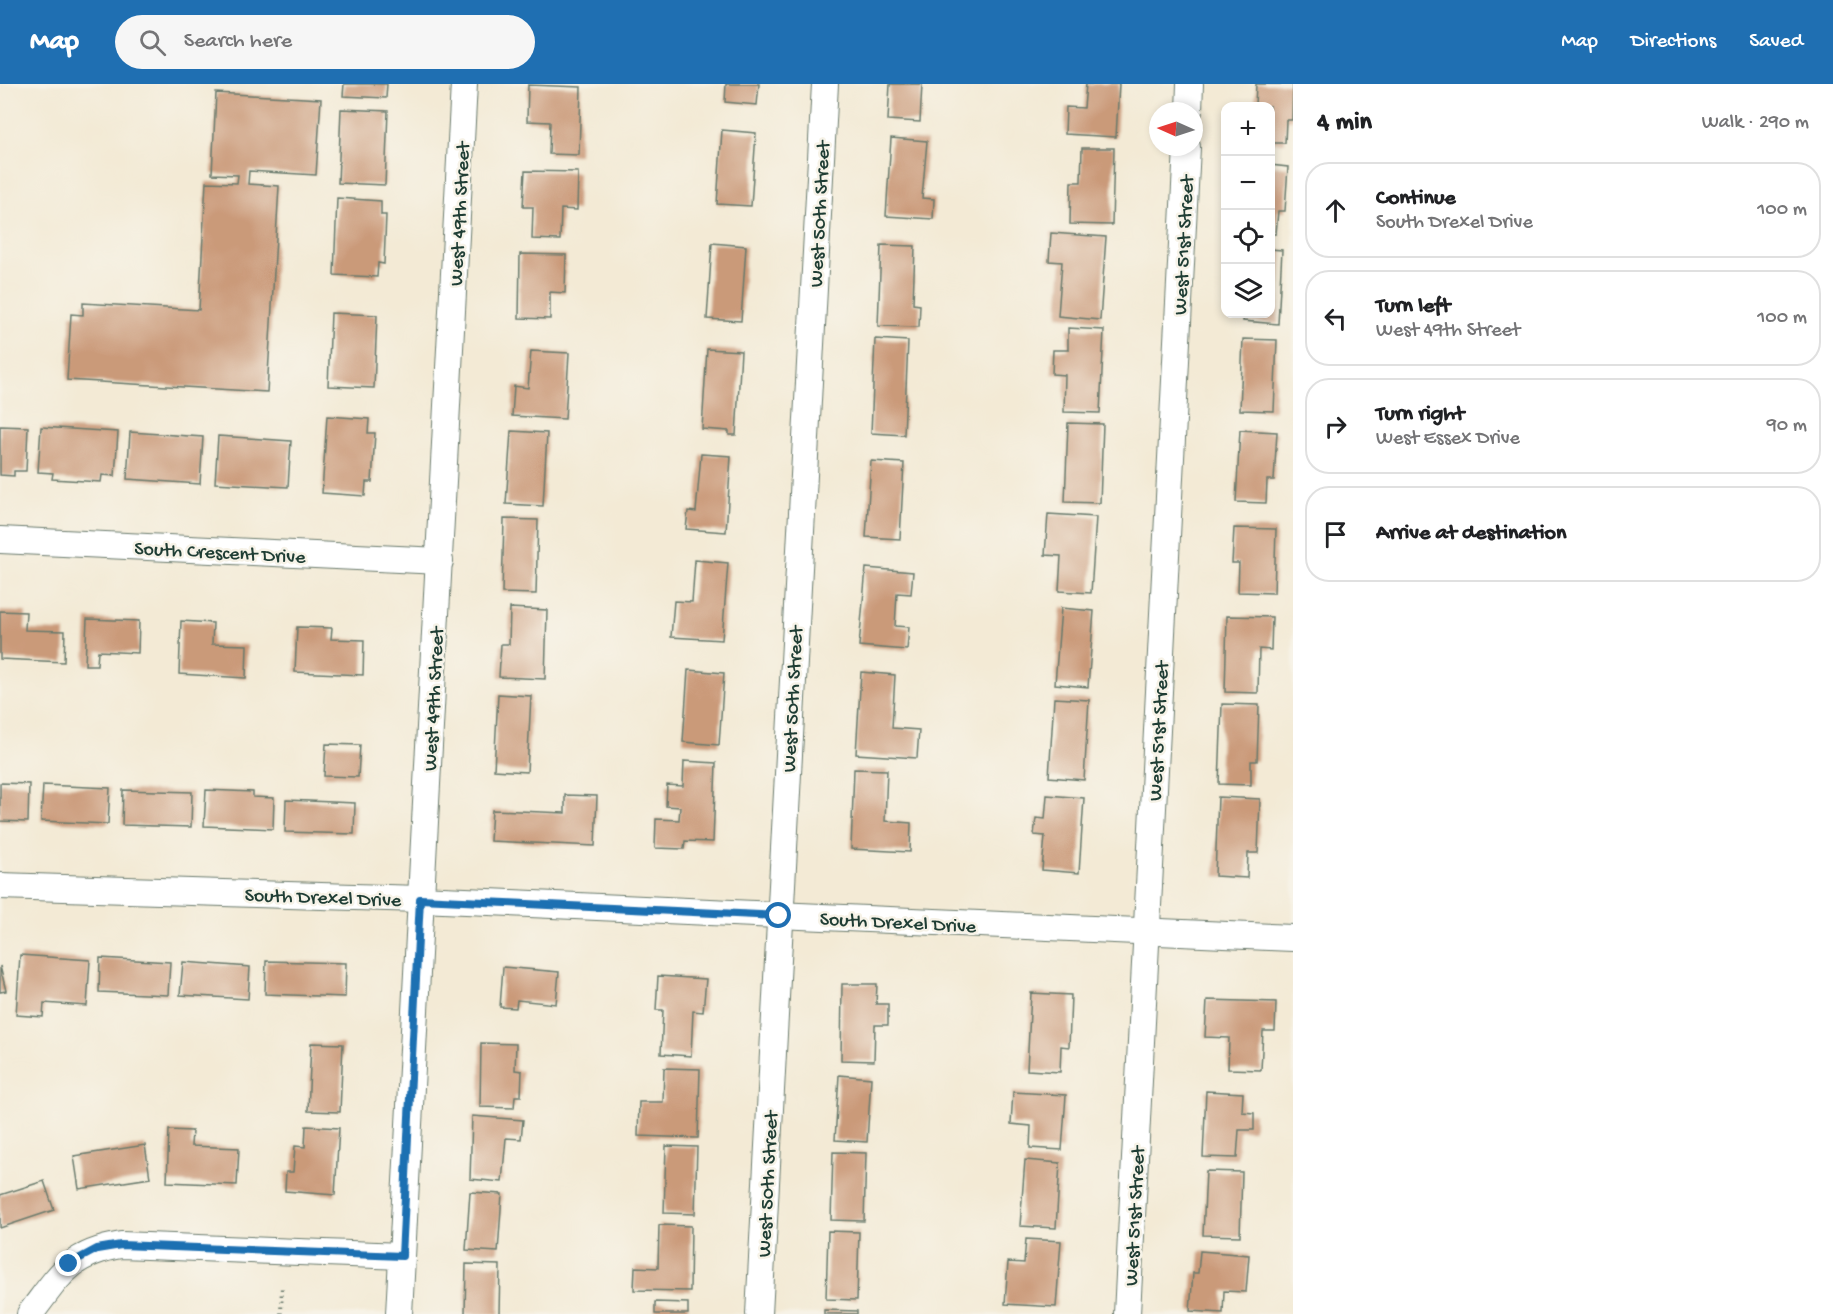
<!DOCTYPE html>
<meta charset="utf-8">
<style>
body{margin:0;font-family:"Gochi Hand",sans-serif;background:#f6f6f6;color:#202124}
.controls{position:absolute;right:18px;top:18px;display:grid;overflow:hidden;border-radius:12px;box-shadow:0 3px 9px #0003}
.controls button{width:54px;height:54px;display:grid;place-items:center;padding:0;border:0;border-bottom:2px solid #e0e0e0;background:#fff;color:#202124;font:30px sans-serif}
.compass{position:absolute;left:1149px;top:18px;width:54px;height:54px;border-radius:50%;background:#fff;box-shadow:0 3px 9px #0003;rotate:273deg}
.stop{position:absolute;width:18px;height:18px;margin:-14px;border:4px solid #1f6fb2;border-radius:50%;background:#fff}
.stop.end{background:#1f6fb2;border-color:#fff;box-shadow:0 2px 6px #0008}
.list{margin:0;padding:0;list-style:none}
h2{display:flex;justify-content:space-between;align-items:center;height:78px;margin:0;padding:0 24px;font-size:26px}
h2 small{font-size:20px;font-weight:400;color:#757577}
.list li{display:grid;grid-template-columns:39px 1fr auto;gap:18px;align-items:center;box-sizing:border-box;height:96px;margin:0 12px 12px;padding:0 12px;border:2px solid #e0e0e0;border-radius:24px}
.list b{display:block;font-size:22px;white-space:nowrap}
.list p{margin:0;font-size:20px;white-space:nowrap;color:#757577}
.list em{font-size:20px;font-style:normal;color:#757577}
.icon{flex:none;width:33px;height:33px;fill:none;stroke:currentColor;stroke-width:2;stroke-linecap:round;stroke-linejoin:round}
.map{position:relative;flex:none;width:1293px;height:1230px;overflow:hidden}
header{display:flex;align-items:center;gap:36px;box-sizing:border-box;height:84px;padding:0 30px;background:#1f6fb2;color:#fff}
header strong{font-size:28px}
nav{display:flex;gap:33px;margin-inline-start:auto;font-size:21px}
.search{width:420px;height:54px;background:#f6f6f6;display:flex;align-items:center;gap:15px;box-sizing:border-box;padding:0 21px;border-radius:33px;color:#757577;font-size:22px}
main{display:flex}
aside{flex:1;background:#fff}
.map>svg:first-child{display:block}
</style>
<header>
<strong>Map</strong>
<div class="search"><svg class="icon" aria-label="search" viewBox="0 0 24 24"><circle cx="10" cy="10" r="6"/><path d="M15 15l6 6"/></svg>Search here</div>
<nav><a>Map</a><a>Directions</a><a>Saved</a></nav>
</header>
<main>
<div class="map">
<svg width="1293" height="1230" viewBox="0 0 1293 1230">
<rect width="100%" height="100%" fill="#f7f3e8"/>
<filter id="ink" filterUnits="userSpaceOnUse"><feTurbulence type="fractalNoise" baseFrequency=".0167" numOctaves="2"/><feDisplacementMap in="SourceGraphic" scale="12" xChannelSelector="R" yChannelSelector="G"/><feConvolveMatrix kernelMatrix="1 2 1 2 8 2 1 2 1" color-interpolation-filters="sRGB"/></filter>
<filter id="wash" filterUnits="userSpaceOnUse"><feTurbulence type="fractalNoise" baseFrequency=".008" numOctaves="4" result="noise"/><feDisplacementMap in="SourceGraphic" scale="24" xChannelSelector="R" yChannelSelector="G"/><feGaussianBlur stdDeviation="1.35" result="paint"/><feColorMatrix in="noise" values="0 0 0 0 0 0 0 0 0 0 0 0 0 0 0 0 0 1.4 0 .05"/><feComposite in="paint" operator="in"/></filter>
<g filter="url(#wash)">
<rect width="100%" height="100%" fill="#f3ead5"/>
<g id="blocks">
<!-- building -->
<g fill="#ca9a79">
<path d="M344,0H387L386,14L343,12Z"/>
<path d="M726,0H759L757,21L725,18Z"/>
<path d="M890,0H922L920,38L888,36Z"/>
<path d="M1086,0H1119L1116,53L1065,50L1066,23L1084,24Z"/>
<path d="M1256,0H1293L1292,36H1286L1285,59H1270V22H1255Z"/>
<path d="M528,1L581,3L579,71L549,70L550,38L527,37Z"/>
<path d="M216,9L321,15L316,91L249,87L248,100L279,102L267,308L67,296L71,230L83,231V219L199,226L206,98L237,99L238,91L212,90Z"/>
<path d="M341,25L388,27L385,101L338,99Z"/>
<path d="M722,46L756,49L751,122L717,120Z"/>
<path d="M891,54L927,57L922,114L934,115L933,135L886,132Z"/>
<path d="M1082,64H1114L1112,141L1070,140L1071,98H1081Z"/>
<path d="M1270,81L1288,83L1285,127H1278L1276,150H1270Z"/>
<path d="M525,87L578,88L577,126L561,125L560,156L532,155L533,123H523Z"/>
<path d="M337,114L381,117V131H386L384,180L378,179L377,193L334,191Z"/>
<path d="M1051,149L1106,153L1100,236L1058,232L1062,178L1049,177Z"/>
<path d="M712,159L746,162L741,237L707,235Z"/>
<path d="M881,161L915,162L913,220L920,221L919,243L878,242Z"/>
<path d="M1270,165L1282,166L1278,240L1243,237L1244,230H1270Z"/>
<path d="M520,170L566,171L565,209L550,208V235L519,234Z"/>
<path d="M331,229L377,231L374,304L328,302Z"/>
<path d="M1068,244L1104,246L1100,329L1064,328L1065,291L1052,290L1053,266H1068Z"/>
<path d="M875,255L908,257L904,351L871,349Z"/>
<path d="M1243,255L1277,256L1274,327L1240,326Z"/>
<path d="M707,265L741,267L736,351H729V347L702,345Z"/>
<path d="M531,267L569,269L565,335L512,332L514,302L528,304Z"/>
<path d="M327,332L369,335L368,349H375L372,398H366L365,412L322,409Z"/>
<path d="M1068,339L1103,340L1100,419L1065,418Z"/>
<path d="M0,342L28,343L26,387H14V392L0,391Z"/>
<path d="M41,343L118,348L115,392L102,391L101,398L52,395L53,389L38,388Z"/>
<path d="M1240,346L1277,348L1274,396H1267L1266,419L1236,418Z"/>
<path d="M511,347L547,349L543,422L506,420Z"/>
<path d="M130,348L203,353L200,400L127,395Z"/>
<path d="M218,352L291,357L288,403L215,399Z"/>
<path d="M701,370L731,372L726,448L686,445L688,427L696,428Z"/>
<path d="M871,377L904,379L900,455L866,453Z"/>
<path d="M1048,430L1096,433L1091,509L1059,507L1061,472L1045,471Z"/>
<path d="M504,435L538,436L536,510L502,509Z"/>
<path d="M1234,444L1276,445L1274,509L1238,508L1239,479H1232Z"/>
<path d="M695,476L728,479L722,556L671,553L674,517L692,518Z"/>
<path d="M866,484L913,488L911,510L897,509L895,542L909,543L907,566L859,562Z"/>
<path d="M510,524L547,526L545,595L499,593L501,560H509Z"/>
<path d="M1061,524L1094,527L1088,603L1055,600Z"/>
<path d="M0,527L26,528L25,546L65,547L64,578L0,575Z"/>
<path d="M1227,532L1272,533L1271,566L1259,565L1258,609L1225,608Z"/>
<path d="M87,535L139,537L138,569L98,567L97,581H85Z"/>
<path d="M181,537L213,539L212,560L247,561L246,594L179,590Z"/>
<path d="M297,543L332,544L331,555L364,556L363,591L295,588Z"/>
<path d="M688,586L724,589L719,661L683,658Z"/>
<path d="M861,588L895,591L892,644L919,646L917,674L856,670Z"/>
<path d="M498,610L531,612L527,688L494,686Z"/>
<path d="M1054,614L1089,616L1084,696L1049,693Z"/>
<path d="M1222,620L1259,621L1257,677H1251V701L1219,700Z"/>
<path d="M326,660L360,661L358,693L324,692Z"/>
<path d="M684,677L716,679L713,758L685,757L684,765L655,764L656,735L679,736L680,723L666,722L667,701L683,702Z"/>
<path d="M854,685L887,686L885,737L911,739L910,768L851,765Z"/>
<path d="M0,699L29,700L28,738L0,737Z"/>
<path d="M43,701L110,704L108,740L41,737Z"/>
<path d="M123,706L192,708L191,743L122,741Z"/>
<path d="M206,706L253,708V713L274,714L273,745L204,742Z"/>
<path d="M565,711L597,712L595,762L490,757L492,726L565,729Z"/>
<path d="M1047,711L1084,714L1079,789L1042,786L1045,752L1034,751L1036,734L1045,735Z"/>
<path d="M1218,713L1260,715L1258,769H1248L1247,794L1215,792Z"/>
<path d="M286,716L355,719L354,750L285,748Z"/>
<path d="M20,871L90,876L87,922L44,919L43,933L16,931Z"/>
<path d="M100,874L170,878L168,911L99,908Z"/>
<path d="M266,877L346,879L345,913L265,910Z"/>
<path d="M183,878L250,883L248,915L180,911Z"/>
<path d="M0,882L6,907L0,908Z"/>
<path d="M503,883L559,888L556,920L517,916L516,924L500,923Z"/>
<path d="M658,892L706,895L703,928L693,927L691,972L661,970L663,926H656Z"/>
<path d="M842,900H877L876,920H888V941H875L874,977L841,976Z"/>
<path d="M1031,909L1071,911L1069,963L1061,962L1060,988L1027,986Z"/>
<path d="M1207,916L1276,918L1275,947H1263L1261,986L1228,985L1229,954L1205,953Z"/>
<path d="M311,959L343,960L340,1028L308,1027Z"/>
<path d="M481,959L516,960L515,986L522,987L521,1012H515L514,1024L480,1023Z"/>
<path d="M664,984L700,985L698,1054L638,1052L639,1018H663Z"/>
<path d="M839,991L871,994L867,1058L835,1056Z"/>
<path d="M1206,1007L1243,1009L1242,1028L1254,1029V1046H1239L1237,1074L1203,1073Z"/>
<path d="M1013,1008L1066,1011L1062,1066L1030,1064L1031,1042L1011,1040Z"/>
<path d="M472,1032L523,1036L521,1055L506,1054L502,1098L470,1095Z"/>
<path d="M306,1042L339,1044L335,1111L285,1107L286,1088H293L295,1062L305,1063Z"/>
<path d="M169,1046L192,1047L191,1062L239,1064L237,1101L167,1098Z"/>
<path d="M145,1061L150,1094L79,1105L74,1072Z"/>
<path d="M666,1062L697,1063L695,1130L664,1129Z"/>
<path d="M833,1068L866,1069L864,1137L831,1136Z"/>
<path d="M1025,1076L1060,1079L1056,1144L1020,1142Z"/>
<path d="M1206,1087L1242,1088L1240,1152L1203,1151Z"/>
<path d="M44,1097L54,1126L0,1144V1111Z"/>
<path d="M470,1108L502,1110L498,1168L466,1166Z"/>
<path d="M659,1141L691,1142L690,1207L634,1206L635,1183L658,1184Z"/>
<path d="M828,1147L859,1148L857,1216L826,1215Z"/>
<path d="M1026,1155L1061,1157L1056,1223L1005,1220L1008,1178L1024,1179Z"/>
<path d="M1200,1167L1249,1171L1246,1208L1224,1207L1223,1229L1190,1227L1193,1189H1198Z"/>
<path d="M466,1180L500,1181L499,1230H465Z"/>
<path d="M655,1218L688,1219V1230H655Z"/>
<path d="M824,1226L857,1227V1230H824Z"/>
</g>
</g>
</g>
<g filter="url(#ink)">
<use href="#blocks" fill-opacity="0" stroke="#697a6c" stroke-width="1.5"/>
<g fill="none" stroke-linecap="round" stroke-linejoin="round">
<defs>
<g id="minor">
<path d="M1189,27L1190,0"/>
<path d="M0,456L440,477"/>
<path d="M0,802L420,815L1293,854"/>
<path d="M30,1230C60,1191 69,1170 121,1161L402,1172"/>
<path d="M399,1230L464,0"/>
<path d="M759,1230L825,0"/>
<path d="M1127,1230L1187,63"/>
</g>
</defs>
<!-- minor casing -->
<use href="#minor" stroke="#697a6c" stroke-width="28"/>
<!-- path -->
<path stroke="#697a6c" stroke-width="4" stroke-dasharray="1.5 4.5" stroke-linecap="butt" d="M281,1230L282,1201"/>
<!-- minor -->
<use href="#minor" stroke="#fff" stroke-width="26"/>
</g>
</g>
<g fill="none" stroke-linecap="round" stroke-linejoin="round" filter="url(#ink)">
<!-- route -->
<path stroke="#1f6fb2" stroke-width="8" d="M69,1180L97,1165L121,1161L402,1172L420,815L779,832"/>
</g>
<g text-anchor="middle" stroke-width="5" stroke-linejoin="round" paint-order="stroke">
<!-- street labels -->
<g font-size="20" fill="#1f3d34" stroke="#f7f3e8">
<text transform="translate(458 130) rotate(-87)" y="7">West 49th Street</text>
<text transform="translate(818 130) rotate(-87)" y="7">West 50th Street</text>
<text transform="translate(1182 161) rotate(-87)" y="7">West 51st Street</text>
<text transform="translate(220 467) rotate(3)" y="7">South Crescent Drive</text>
<text transform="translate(432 615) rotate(-87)" y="7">West 49th Street</text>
<text transform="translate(791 615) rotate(-87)" y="7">West 50th Street</text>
<text transform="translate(1157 647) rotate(-87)" y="7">West 51st Street</text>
<text transform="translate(323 812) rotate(2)" y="7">South Drexel Drive</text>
<text transform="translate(898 837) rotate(3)" y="7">South Drexel Drive</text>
<text transform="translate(766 1100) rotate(-87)" y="7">West 50th Street</text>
<text transform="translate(1133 1132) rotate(-87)" y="7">West 51st Street</text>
</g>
</g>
</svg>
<div class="controls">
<button>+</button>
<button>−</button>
<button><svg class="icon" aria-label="locate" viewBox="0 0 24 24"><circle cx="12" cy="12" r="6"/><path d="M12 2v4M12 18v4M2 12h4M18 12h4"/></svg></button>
<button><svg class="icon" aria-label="layers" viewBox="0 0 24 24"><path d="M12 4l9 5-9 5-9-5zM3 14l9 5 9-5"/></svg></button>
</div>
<svg class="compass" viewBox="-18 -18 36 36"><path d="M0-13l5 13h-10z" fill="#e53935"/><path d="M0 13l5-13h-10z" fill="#757577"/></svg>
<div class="stop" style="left:779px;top:832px"></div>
<div class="stop end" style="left:69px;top:1180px"></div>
</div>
<aside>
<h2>4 min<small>Walk · 290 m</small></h2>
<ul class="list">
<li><svg class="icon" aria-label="ahead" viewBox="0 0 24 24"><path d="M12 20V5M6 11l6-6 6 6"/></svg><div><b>Continue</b><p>South Drexel Drive</p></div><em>100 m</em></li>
<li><svg class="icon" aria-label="left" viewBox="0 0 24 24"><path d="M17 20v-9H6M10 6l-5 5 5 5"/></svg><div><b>Turn left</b><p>West 49th Street</p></div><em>100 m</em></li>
<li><svg class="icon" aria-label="right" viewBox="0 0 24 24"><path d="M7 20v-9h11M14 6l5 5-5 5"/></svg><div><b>Turn right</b><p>West Essex Drive</p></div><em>90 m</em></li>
<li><svg class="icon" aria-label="arrive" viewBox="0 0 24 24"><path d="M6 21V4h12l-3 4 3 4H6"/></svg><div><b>Arrive at destination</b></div></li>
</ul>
</aside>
</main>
